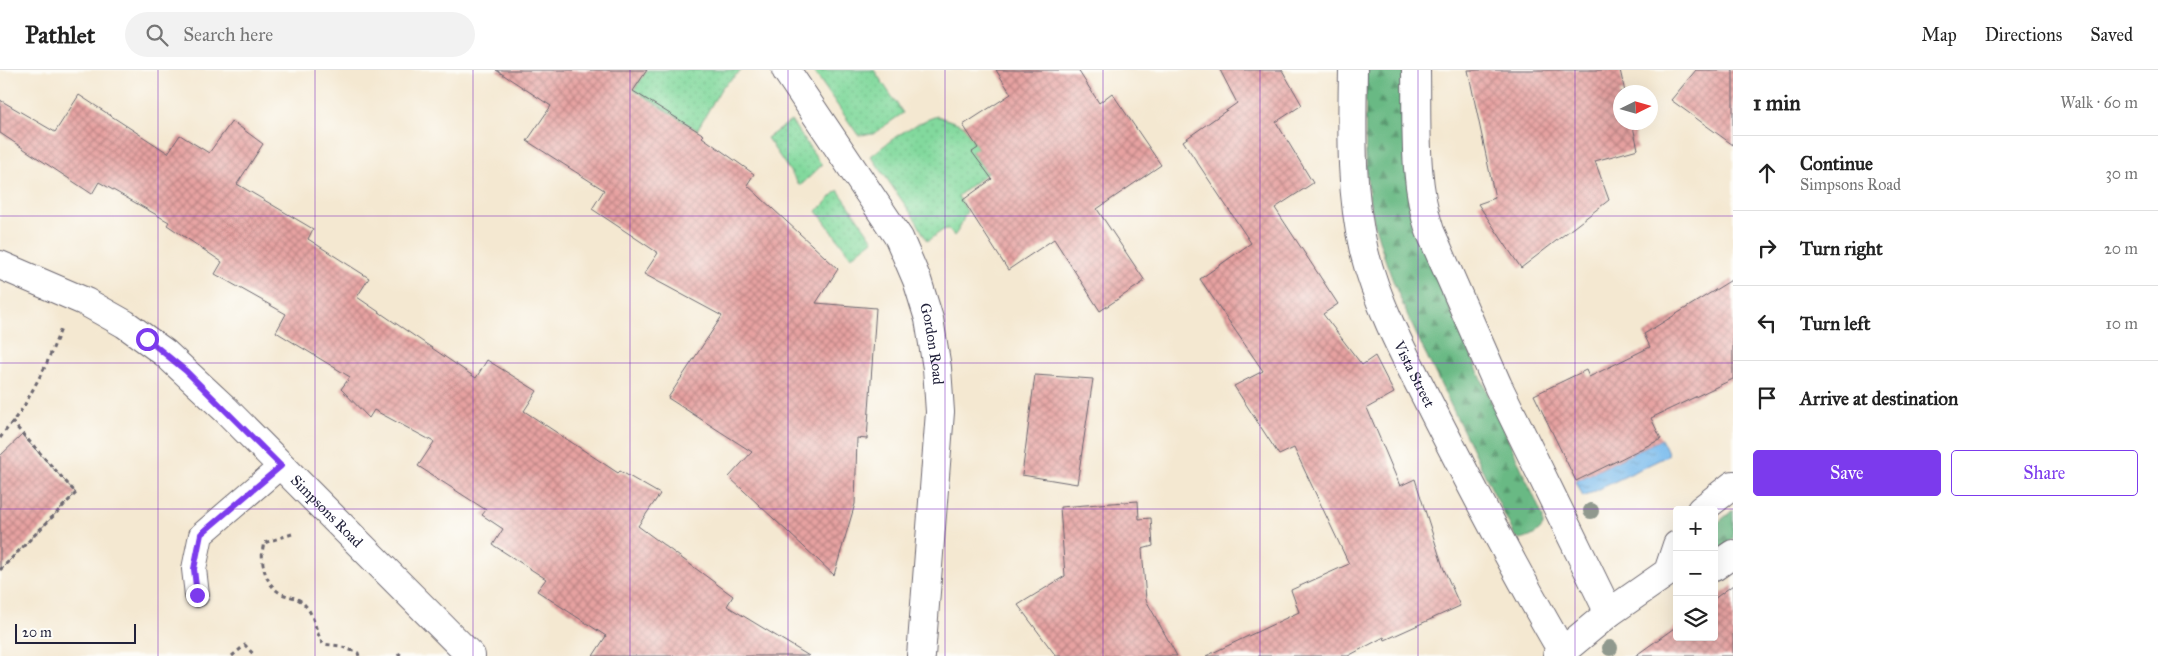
<!DOCTYPE html>
<meta charset="utf-8">
<style>
body{margin:0;font-family:"IM FELL Great Primer",serif;background:#f2f2f2;color:#222}
.controls{position:absolute;right:15px;bottom:15px;display:grid;overflow:hidden;border-radius:5px;box-shadow:0 5px 20px #0002}
.controls button{width:45px;height:45px;display:grid;place-items:center;padding:0;border:0;border-bottom:1px solid #e0e0e0;background:#fff;color:#222;font:25px sans-serif}
.compass{position:absolute;left:1613px;top:15px;width:45px;height:45px;border-radius:50%;background:#fff;box-shadow:0 5px 20px #0002;rotate:85deg}
.scale{position:absolute;left:15px;bottom:12px;width:121px;box-sizing:border-box;padding-left:5px;border:2px solid #22223b;border-top:0;font-size:14px;line-height:18px;white-space:nowrap;color:#22223b;-webkit-text-stroke:4px #fdfcf7;paint-order:stroke}
.stop{position:absolute;width:15px;height:15px;margin:-11px;border:4px solid #7c3aed;border-radius:50%;background:#fff}
.stop.end{background:#7c3aed;border-color:#fff;box-shadow:0 1px 5px #0008}
.list{margin:0;padding:0;list-style:none}
h2{display:flex;justify-content:space-between;align-items:center;height:65px;margin:0;padding:0 20px;font-size:21px}
h2 small{font-size:16px;font-weight:400;color:#767676}
.list li{display:grid;grid-template-columns:32px 1fr auto;gap:15px;align-items:center;box-sizing:border-box;height:75px;padding:0 20px;border-top:1px solid #e0e0e0}
.list b{display:block;font-size:19px;white-space:nowrap}
.list p{margin:0;font-size:16px;white-space:nowrap;color:#767676}
.list em{font-size:16px;font-style:normal;color:#767676}
.actions{display:flex;gap:10px;padding:15px 20px}
.actions a{flex:1;padding:11px 0;border:1px solid #7c3aed;border-radius:5px;text-align:center;font-size:18px;color:#7c3aed}
.actions .main{background:#7c3aed;color:#fff}
.icon{flex:none;width:28px;height:28px;fill:none;stroke:currentColor;stroke-width:2;stroke-linecap:round;stroke-linejoin:round}
.map{position:relative;flex:none;width:1733px;height:586px;overflow:hidden}
header{display:flex;align-items:center;gap:30px;box-sizing:border-box;height:70px;padding:0 25px;background:#fff;border-bottom:1px solid #e0e0e0}
header strong{font-size:24px}
nav{display:flex;gap:28px;margin-inline-start:auto;font-size:18px}
.search{width:350px;height:45px;background:#f2f2f2;display:flex;align-items:center;gap:12px;box-sizing:border-box;padding:0 18px;border-radius:28px;color:#767676;font-size:19px}
main{display:flex}
aside{flex:1;background:#fff}
.map>svg:first-child{display:block}
</style>
<header>
<strong>Pathlet</strong>
<div class="search"><svg class="icon" aria-label="search" viewBox="0 0 24 24"><circle cx="10" cy="10" r="6"/><path d="M15 15l6 6"/></svg>Search here</div>
<nav><a>Map</a><a>Directions</a><a>Saved</a></nav>
</header>
<main>
<div class="map">
<svg width="1733" height="586" viewBox="0 0 1733 586">
<defs>
<pattern id="grass-dots" width="8" height="8" patternUnits="userSpaceOnUse" patternTransform="scale(1.25)"><rect width="8" height="8" fill="#82d99d"/><path d="M2 2h.1M6 6h.1" fill="none" stroke="#70ba88" stroke-width="1.8" stroke-linecap="round"/></pattern>
<pattern id="forest-firs" width="22" height="20" patternUnits="userSpaceOnUse" patternTransform="scale(1.25)"><rect width="22" height="20" fill="#69b984"/><path d="M5 1l3.5 6h-7zM16 11l3.5 6h-7z" fill="#56966d"/></pattern>
<pattern id="water-ripples" width="26" height="14" patternUnits="userSpaceOnUse" patternTransform="scale(1.25)"><rect width="26" height="14" fill="#77baed"/><path d="M2 4q2-2 4 0t4 0M15 11q2-2 4 0t4 0" fill="none" stroke="#6197c1"/></pattern>
<pattern id="building-cross-hatch" width="8" height="8" patternUnits="userSpaceOnUse" patternTransform="scale(1.25)"><rect width="8" height="8" fill="#e7a2a1"/><path d="M0 0l8 8M0 8l8-8" fill="none" stroke="#bb8484"/></pattern>
</defs>
<rect width="100%" height="100%" fill="#fdfcf7"/>
<filter id="ink" filterUnits="userSpaceOnUse"><feTurbulence type="fractalNoise" baseFrequency=".02" numOctaves="2"/><feDisplacementMap in="SourceGraphic" scale="10" xChannelSelector="R" yChannelSelector="G"/><feConvolveMatrix kernelMatrix="1 2 1 2 8 2 1 2 1" color-interpolation-filters="sRGB"/></filter>
<filter id="wash" filterUnits="userSpaceOnUse"><feTurbulence type="fractalNoise" baseFrequency=".0096" numOctaves="4" result="noise"/><feDisplacementMap in="SourceGraphic" scale="20" xChannelSelector="R" yChannelSelector="G"/><feGaussianBlur stdDeviation="1.12" result="paint"/><feColorMatrix in="noise" values="0 0 0 0 0 0 0 0 0 0 0 0 0 0 0 0 0 1.4 0 .05"/><feComposite in="paint" operator="in"/></filter>
<g filter="url(#wash)">
<rect width="100%" height="100%" fill="#f4e8d1"/>
<!-- grass -->
<g fill="url(#grass-dots)" stroke="#527e6c">
<path d="M647,0H742L722,17L697,60L634,20Z"/>
<path d="M813,0H874L903,43L873,64L858,65Z"/>
<path d="M937,46L963,55L978,78L972,82L987,103L958,126L967,141C962,150 961,158 954,166L948,159L943,160L927,171L917,152L871,86C892,69 910,55 937,46Z"/>
<path d="M791,51L822,95L800,116L767,68Z"/>
<path d="M838,120L873,170L851,187L817,141Z"/>
</g>
<!-- forest -->
<g fill="url(#forest-firs)" stroke="#466e60">
<path d="M1366,0H1403L1417,164L1543,447V456C1538,464 1528,469 1519,470L1515,466C1489,414 1464,362 1438,309C1410,252 1382,196 1370,133C1363,90 1366,43 1366,0Z"/>
<path d="M1733,440V469L1714,484V456Z"/>
</g>
<!-- water -->
<path fill="url(#water-ripples)" stroke="#4c6e94" d="M1661,369L1669,385L1583,427L1576,411Z"/>
<g id="blocks">
<!-- building -->
<g fill="url(#building-cross-hatch)">
<path d="M496,0H647L633,21L704,65L702,67L754,104L747,115L838,199L816,233L876,238L867,369L857,368L855,434L834,505L729,407L752,382L668,328L722,246L644,204L658,183L592,139L604,120L527,71L551,36Z"/>
<path d="M996,0H1078L1099,33L1112,23L1161,95L1097,139L1145,211L1100,241L1054,169L1008,200L963,130L992,109L972,82L978,78L963,55L1011,24Z"/>
<path d="M1220,0H1282L1302,35L1276,52L1313,113L1275,138L1338,234L1323,244L1362,295L1375,286L1394,323L1367,338L1400,416L1415,409L1443,497L1460,536L1385,570L1384,567L1348,586H1206L1299,542L1291,520L1349,494L1294,378L1279,385L1234,316L1263,301L1200,209L1251,173L1183,71L1237,33Z"/>
<path d="M1468,0H1620L1625,22H1620V52H1632L1638,79L1595,91L1609,130L1521,198L1478,134L1495,128Z"/>
<path d="M1696,0H1733V75L1671,30Z"/>
<path d="M79,25L168,83L180,65L209,83L232,51L263,74L237,114L313,159L308,169L369,208L357,227L476,308L487,290L537,321L524,341L618,403L620,401L660,424L638,456L733,526L727,536L809,586H593L606,566L537,521L546,509L493,475L503,459L482,445L486,440L418,396L434,372L374,340L369,348L341,319L350,307L276,262L286,244L215,204L222,192L167,155L169,152L99,112L92,124L0,63V30L55,62Z"/>
<path d="M1733,209V309L1651,348L1661,369L1576,411L1534,325L1586,300L1589,307L1650,277L1644,264Z"/>
<path d="M1035,305L1093,309L1077,414L1022,405Z"/>
<path d="M22,365L76,423L0,500V386Z"/>
<path d="M1138,431L1139,449L1151,448L1153,476L1142,479L1146,530L1177,586H1056L1018,535L1065,506L1060,437Z"/>
<path d="M1733,515V586H1635L1677,556V567H1714V529Z"/>
</g>
</g>
</g>
<g filter="url(#ink)">
<use href="#blocks" fill-opacity="0" stroke="#6c6770" stroke-width="1"/>
<g fill="none" stroke-linecap="round" stroke-linejoin="round">
<defs>
<path id="lane" d="M197,525L194,499L201,465L281,396"/>
<g id="street">
<path id="s1" d="M786,0L899,168L917,210L929,249L937,298L940,342L921,586"/>
<path id="s2" d="M1353,0C1352,60 1350,122 1364,181C1379,241 1411,297 1438,351C1478,429 1518,506 1562,581"/>
<path d="M1416,0C1417,53 1413,111 1430,161L1498,316L1609,543"/>
<path d="M1701,440L1733,415"/>
<path d="M1714,497L1733,484"/>
<path d="M1557,586L1609,543L1668,502L1677,475"/>
</g>
<g id="secondary">
<path id="s3" d="M0,195L86,232L125,254L165,283L225,339L471,586"/>
</g>
</defs>
<!-- lane casing -->
<use href="#lane" stroke="#6c6770" stroke-width="26"/>
<!-- street casing -->
<use href="#street" stroke="#6c6770" stroke-width="30"/>
<!-- secondary casing -->
<use href="#secondary" stroke="#6c6770" stroke-width="30"/>
<!-- path -->
<g stroke="#6c6770" stroke-width="3" stroke-dasharray="4 4" stroke-linecap="butt">
<path d="M0,368L23,338L46,295L61,259"/>
<path d="M292,464L264,473C259,489 265,516 282,524C294,529 299,526 308,539C315,549 316,563 323,574L340,576L358,583L359,586"/>
<path d="M0,500L76,423L12,352"/>
<path d="M232,586L245,575L255,586"/>
<path d="M398,586L401,582"/>
</g>
<!-- lane -->
<use href="#lane" stroke="#fff" stroke-width="24"/>
<!-- street -->
<use href="#street" stroke="#fff" stroke-width="28"/>
<!-- secondary -->
<use href="#secondary" stroke="#fff" stroke-width="28"/>
</g>
<!-- trees -->
<g fill="#90998e">
<circle cx="1591" cy="441" r="8"/>
<circle cx="1610" cy="578" r="8"/>
</g>
</g>
<g fill="none" stroke-linecap="round" stroke-linejoin="round" filter="url(#ink)">
<!-- route -->
<path stroke="#7c3aed" stroke-width="6" d="M147,269L186,301L281,396L201,464L194,499L197,525"/>
</g>
<!-- grid -->
<path fill="none" stroke="#7b2cbf" stroke-width="1" stroke-opacity="0.55" d="M158,0V586M315,0V586M473,0V586M630,0V586M788,0V586M945,0V586M1103,0V586M1260,0V586M1418,0V586M1575,0V586M0,146H1733M0,293H1733M0,439H1733"/>
<g text-anchor="middle" stroke-width="4.5" stroke-linejoin="round" paint-order="stroke">
<!-- street labels -->
<g font-size="15" fill="#22223b" stroke="#fdfcf7">
<text dy="5" stroke="none"><textPath href="#s1" startOffset="314">Gordon Road</textPath></text>
<text dy="5" stroke="none"><textPath href="#s2" startOffset="315">Vista Street</textPath></text>
<text dy="5" stroke="none"><textPath href="#s3" startOffset="414">Simpsons Road</textPath></text>
</g>
</g>
</svg>
<div class="controls">
<button>+</button>
<button>−</button>
<button><svg class="icon" aria-label="layers" viewBox="0 0 24 24"><path d="M12 4l9 5-9 5-9-5zM3 14l9 5 9-5"/></svg></button>
</div>
<svg class="compass" viewBox="-18 -18 36 36"><path d="M0-13l5 13h-10z" fill="#e53935"/><path d="M0 13l5-13h-10z" fill="#767676"/></svg>
<div class="scale">20 m</div>
<div class="stop" style="left:147px;top:269px"></div>
<div class="stop end" style="left:197px;top:525px"></div>
</div>
<aside>
<h2>1 min<small>Walk · 60 m</small></h2>
<ul class="list">
<li><svg class="icon" aria-label="ahead" viewBox="0 0 24 24"><path d="M12 20V5M6 11l6-6 6 6"/></svg><div><b>Continue</b><p>Simpsons Road</p></div><em>30 m</em></li>
<li><svg class="icon" aria-label="right" viewBox="0 0 24 24"><path d="M7 20v-9h11M14 6l5 5-5 5"/></svg><div><b>Turn right</b></div><em>20 m</em></li>
<li><svg class="icon" aria-label="left" viewBox="0 0 24 24"><path d="M17 20v-9H6M10 6l-5 5 5 5"/></svg><div><b>Turn left</b></div><em>10 m</em></li>
<li><svg class="icon" aria-label="arrive" viewBox="0 0 24 24"><path d="M6 21V4h12l-3 4 3 4H6"/></svg><div><b>Arrive at destination</b></div></li>
</ul>
<div class="actions"><a class="main">Save</a><a>Share</a></div>
</aside>
</main>
